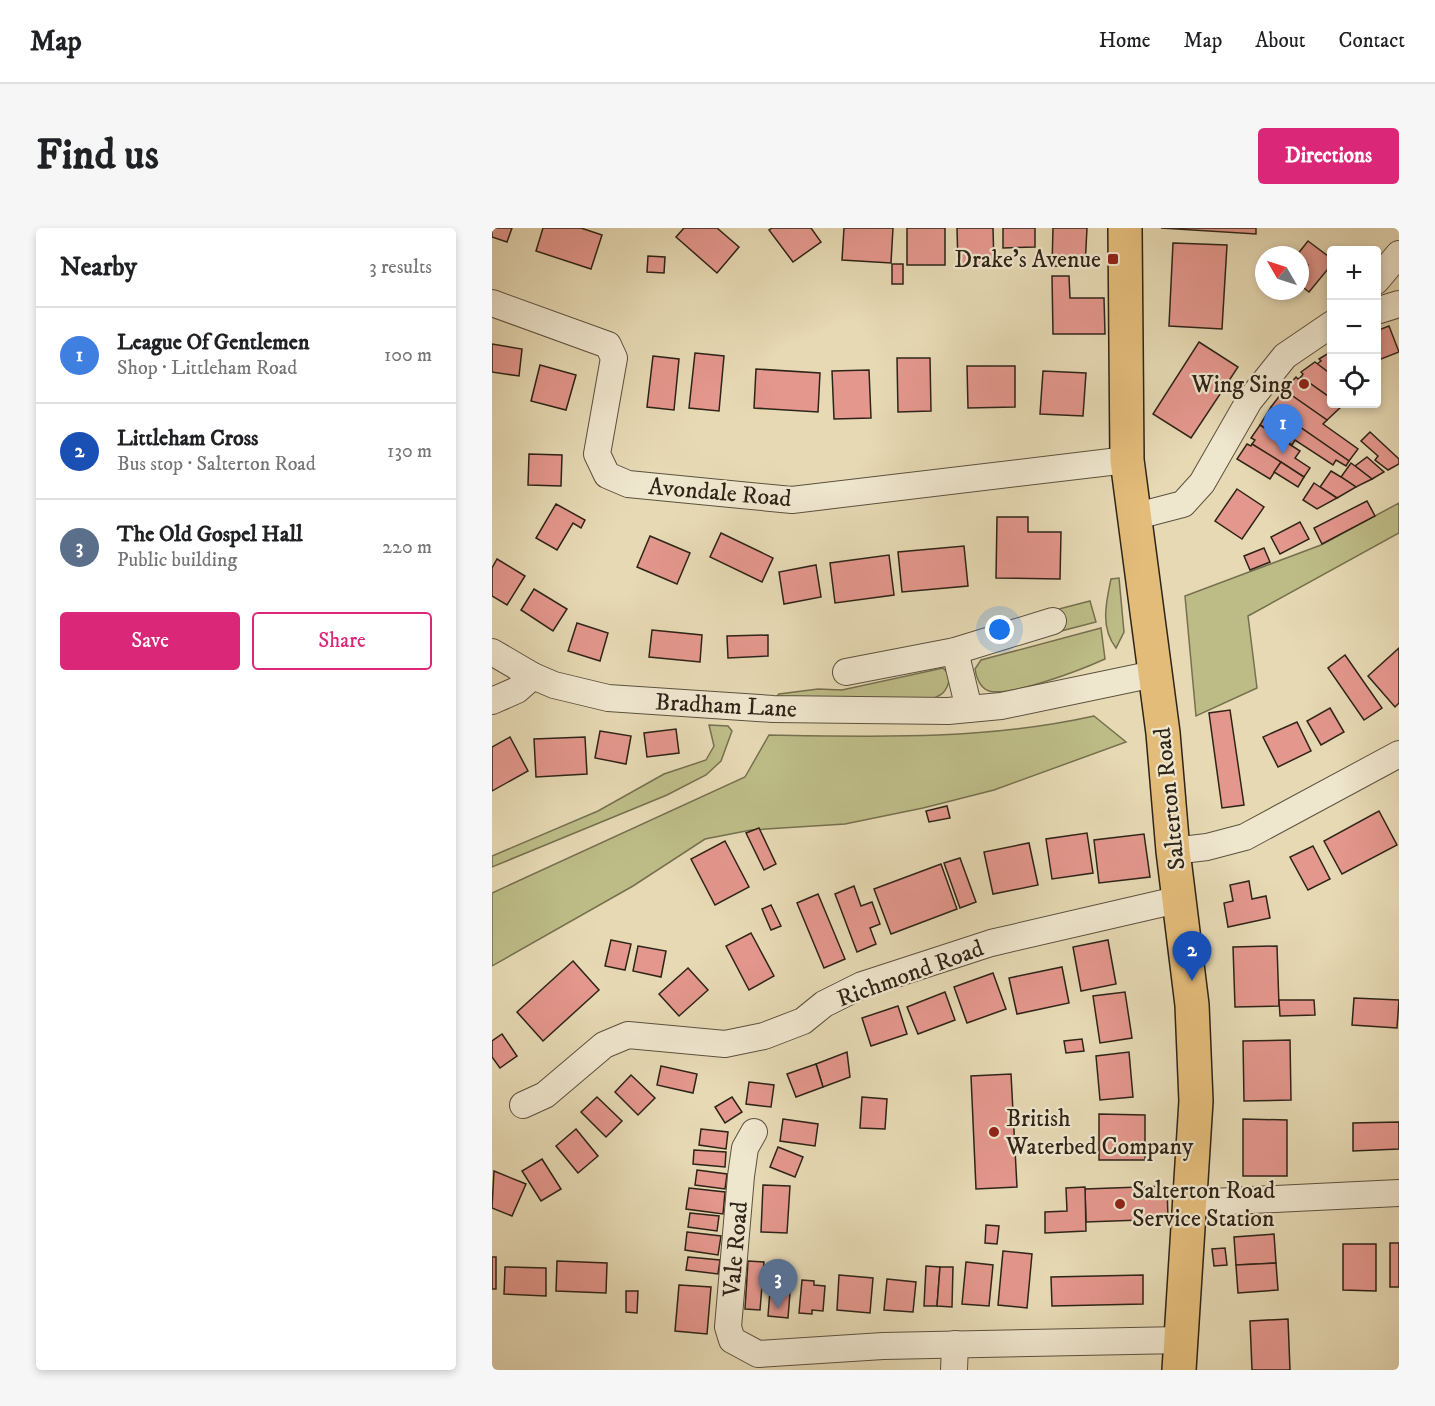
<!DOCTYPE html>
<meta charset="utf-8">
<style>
body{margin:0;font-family:"IM FELL DW Pica",serif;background:#f6f6f6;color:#202124}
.controls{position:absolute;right:18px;top:18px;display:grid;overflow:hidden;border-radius:6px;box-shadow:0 3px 9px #0003}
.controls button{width:54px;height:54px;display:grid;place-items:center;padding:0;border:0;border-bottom:2px solid #e0e0e0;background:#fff;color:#202124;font:30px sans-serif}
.compass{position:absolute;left:763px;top:18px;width:54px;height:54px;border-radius:50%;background:#fff;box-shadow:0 3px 9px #0003;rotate:309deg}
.you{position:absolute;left:508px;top:402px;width:21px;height:21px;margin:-15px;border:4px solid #fff;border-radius:50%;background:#1a73e8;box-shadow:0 0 0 9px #1a73e833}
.badge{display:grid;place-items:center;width:39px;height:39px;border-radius:50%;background:#db2777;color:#fff;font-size:20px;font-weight:700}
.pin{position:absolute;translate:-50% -50px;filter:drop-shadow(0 2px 3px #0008)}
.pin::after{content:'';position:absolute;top:32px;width:21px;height:18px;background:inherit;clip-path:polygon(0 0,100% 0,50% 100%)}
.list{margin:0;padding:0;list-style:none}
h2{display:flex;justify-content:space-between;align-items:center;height:78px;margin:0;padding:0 24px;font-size:26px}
h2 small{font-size:20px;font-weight:400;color:#757577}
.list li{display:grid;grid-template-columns:39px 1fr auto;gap:18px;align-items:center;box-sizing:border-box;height:96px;padding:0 24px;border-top:2px solid #e0e0e0}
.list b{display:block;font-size:22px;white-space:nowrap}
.list p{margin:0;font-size:20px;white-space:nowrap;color:#757577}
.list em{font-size:20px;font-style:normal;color:#757577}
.actions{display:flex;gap:12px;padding:18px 24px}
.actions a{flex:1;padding:14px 0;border:2px solid #db2777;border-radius:6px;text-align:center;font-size:21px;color:#db2777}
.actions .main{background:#db2777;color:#fff}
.icon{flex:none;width:33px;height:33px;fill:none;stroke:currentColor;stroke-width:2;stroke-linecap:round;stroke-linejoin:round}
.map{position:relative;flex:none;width:907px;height:1142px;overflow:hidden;border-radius:6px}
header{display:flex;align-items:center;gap:36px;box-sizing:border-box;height:84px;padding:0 30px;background:#fff;border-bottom:2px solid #e0e0e0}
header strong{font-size:28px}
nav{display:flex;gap:33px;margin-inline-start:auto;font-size:21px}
.intro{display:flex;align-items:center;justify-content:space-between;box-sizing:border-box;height:144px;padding:0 36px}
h1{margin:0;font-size:42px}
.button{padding:15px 27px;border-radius:6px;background:#db2777;color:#fff;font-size:21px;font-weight:700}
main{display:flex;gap:36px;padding:0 36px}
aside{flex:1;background:#fff;border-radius:6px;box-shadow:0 3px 9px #0003}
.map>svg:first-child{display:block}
</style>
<header>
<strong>Map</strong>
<nav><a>Home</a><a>Map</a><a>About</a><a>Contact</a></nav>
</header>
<div class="intro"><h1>Find us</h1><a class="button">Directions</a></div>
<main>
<aside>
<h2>Nearby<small>3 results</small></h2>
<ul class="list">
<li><span class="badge" style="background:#3f7fe0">1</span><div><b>League Of Gentlemen</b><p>Shop · Littleham Road</p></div><em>100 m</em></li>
<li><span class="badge" style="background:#1a4fb4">2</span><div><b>Littleham Cross</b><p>Bus stop · Salterton Road</p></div><em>130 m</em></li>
<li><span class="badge" style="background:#5c6f8a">3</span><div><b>The Old Gospel Hall</b><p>Public building</p></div><em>220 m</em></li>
</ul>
<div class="actions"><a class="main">Save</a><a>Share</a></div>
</aside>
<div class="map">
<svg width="907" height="1142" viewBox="0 0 907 1142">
<rect width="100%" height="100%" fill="#e6d9b4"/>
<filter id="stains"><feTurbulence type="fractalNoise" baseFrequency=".00333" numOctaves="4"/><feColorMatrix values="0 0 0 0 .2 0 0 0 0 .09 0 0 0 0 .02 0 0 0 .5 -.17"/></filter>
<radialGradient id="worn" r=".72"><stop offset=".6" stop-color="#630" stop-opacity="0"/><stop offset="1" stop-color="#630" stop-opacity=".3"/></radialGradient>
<!-- green -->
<g fill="#bdbc87" stroke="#76704f" stroke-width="1.5">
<path d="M907,275V305L756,388L765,460L704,488L693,368L829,317Z"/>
<path d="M627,350L632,404L624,420C608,399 614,375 619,351Z"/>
<path d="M598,373L604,394L569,403L563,382Z"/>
<path d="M609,400L613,431C591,441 519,469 497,463C488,460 484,449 483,441L489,432Z"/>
<path d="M451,440L458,447C456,464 450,469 433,472L284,469L287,466L326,461L350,462Z"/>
<path d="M602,488L634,514L502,562L431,580L353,596L259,602L213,611L141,658L0,738V665L253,549L277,507C387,509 494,512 602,488Z"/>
<path d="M217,497L236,498L240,503L229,533L214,547L175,567L0,639V628L106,583L172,546L214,532L222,518Z"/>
</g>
<!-- building -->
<g fill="#e4978d" stroke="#2e2417" stroke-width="1.5">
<path d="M0,0H20L15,14L0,9Z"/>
<path d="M51,0H89L110,7L99,41L44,23Z"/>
<path d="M192,0H225L247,19L225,45L184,9Z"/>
<path d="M280,0H319L329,14L301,34L277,2Z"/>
<path d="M352,0H401L399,35L350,32Z"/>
<rect x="415" y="0" width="38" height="37"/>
<path d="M465,0H501L502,37H466Z"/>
<path d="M511,0H543V19L511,20Z"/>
<path d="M561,0H595L593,39L560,38Z"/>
<path d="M669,0H764V6Z"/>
<path d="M816,13L840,31V36L817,64L808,57V47L816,37L805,27Z"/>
<path d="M681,15L735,17L730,101L677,98Z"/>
<path d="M156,28L173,29L172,45L155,44Z"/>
<rect x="400" y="36" width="11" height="20"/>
<path d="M560,48H577L578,70H612L613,106H561Z"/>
<path d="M897,98L907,124L884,133V103Z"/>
<path d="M707,114L746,139L699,210L661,186Z"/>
<path d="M0,116L30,121L27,148L0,144Z"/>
<path d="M840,123V147L825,136L829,133L827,131Z"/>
<path d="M203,125L232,128L227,183L197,180Z"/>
<path d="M161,128L187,131L182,182L155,179Z"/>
<path d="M405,130H438L439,183L406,184Z"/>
<path d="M823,134L840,147V171L809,149L811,146L809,144Z"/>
<path d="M48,137L84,147L74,182L39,173Z"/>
<path d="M475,138H523V179L476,180Z"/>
<path d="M264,141L328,145L326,184L262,180Z"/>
<path d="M377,142L379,190L342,191L340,143Z"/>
<path d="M551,143L594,145L591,188L548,186Z"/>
<path d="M804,149L806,151L809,149L840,171V176L850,178L835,192L792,162Z"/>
<path d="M792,162L835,192L831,196L866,221L857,233L779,179Z"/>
<path d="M779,179L857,233L854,238L844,232L841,237L803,212L800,217L768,197Z"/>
<path d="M768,197L808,223L803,230L818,240L812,249L760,216L763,212L759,210Z"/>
<path d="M878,204L907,231V236L896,242L883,232L886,228L869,213Z"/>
<path d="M755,216L759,218L760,216L789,234L778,251L745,231Z"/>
<path d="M37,226L70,227L69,258L36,257Z"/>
<path d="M875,229L892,244L880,251L863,238Z"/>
<path d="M789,234L812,249L806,259L782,244Z"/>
<path d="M859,235L863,238L880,251L864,259L849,249Z"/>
<path d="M839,243L849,249L864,259L845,270L828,259Z"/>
<path d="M822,255L828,259L845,270L825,281L811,272Z"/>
<path d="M745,261L772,279L750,311L723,293Z"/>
<path d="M875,273L883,288L830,316L822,300Z"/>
<path d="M64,276L93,292L89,300L81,295L65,322L44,310Z"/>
<path d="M505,289H536V304H569L568,351L504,350Z"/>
<path d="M808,294L817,311L788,326L779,309Z"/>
<path d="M229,305L281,330L270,354L218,329Z"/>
<path d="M158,308L198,325L185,356L145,339Z"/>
<path d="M472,318L476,358L410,364L406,324Z"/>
<path d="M772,320L778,334L758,342L752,328Z"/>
<path d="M397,327L402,367L343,375L338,335Z"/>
<path d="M5,331L33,348L15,377L0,368V340Z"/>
<path d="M324,337L329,369L292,376L287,344Z"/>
<path d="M42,361L75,381L61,403L29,382Z"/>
<path d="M85,395L116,405L108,433L76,423Z"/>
<path d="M160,402L210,407L208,434L157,429Z"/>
<path d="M276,407V428L236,430L235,408Z"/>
<path d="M907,420V475L903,479L876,448Z"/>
<path d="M853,427L890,480L872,492L836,440Z"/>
<path d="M838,480L852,504L829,517L815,493Z"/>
<path d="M738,482L752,577L730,580L717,485Z"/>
<path d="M805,494L819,523L786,539L771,509Z"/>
<path d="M184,501L187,525L155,529L152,505Z"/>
<path d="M108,503L139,508L134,536L103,530Z"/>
<path d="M18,509L36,543L0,563V519Z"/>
<path d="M93,509L95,546L44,549L42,511Z"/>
<path d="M455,578L458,590L437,594L434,583Z"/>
<path d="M887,583L905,617L850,646L832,613Z"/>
<path d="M267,600L284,636L272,642L254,605Z"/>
<path d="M595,605L601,645L560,651L554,611Z"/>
<path d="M652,606L658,649L607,655L602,612Z"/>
<path d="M233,613L257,659L223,677L199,631Z"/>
<path d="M537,615L546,657L501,666L492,624Z"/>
<path d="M821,618L838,651L816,662L798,629Z"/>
<path d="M468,630L484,674L468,680L452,635Z"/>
<path d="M449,636L465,681L399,706L382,661Z"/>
<path d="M757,653L760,671L774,668L778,690L736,699L732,675L741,673L738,657Z"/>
<path d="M362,658L369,678L380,674L388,696L378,700L384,716L365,724L343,666Z"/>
<path d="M326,666L353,731L332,740L305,675Z"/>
<path d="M279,677L289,698L279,702L270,681Z"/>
<path d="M259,705L282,748L257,762L234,718Z"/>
<path d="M119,712L139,716L133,742L113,738Z"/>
<path d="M616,712L624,756L589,763L581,719Z"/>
<path d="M146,718L174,723L169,749L141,743Z"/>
<path d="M785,718L787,778L743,779L741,719Z"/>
<path d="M81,733L107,762L51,813L25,784Z"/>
<path d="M570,739L577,775L525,786L517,750Z"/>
<path d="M196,740L216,762L187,788L167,766Z"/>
<path d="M501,745L514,781L475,795L462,759Z"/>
<path d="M453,764L463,792L426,806L415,779Z"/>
<path d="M633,764L640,810L608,815L601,768Z"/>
<path d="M862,770L907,772L905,800L860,797Z"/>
<path d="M787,772H822L823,787L788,788Z"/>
<path d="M406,778L415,806L379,818L370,790Z"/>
<path d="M10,806L25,828L8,840L0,829V813Z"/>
<path d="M590,811L592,823L574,825L572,813Z"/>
<path d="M798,812L799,872L752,873L751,813Z"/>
<path d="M355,824L358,849L331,859L324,836Z"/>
<path d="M637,824L641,869L608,872L604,828Z"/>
<path d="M324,836L331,859L304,869L295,846Z"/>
<path d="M169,838L205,846L201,865L165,857Z"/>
<path d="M519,846L525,959L484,961L479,848Z"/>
<path d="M139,847L163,870L146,887L123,864Z"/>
<path d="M257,854L282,857L279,879L254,876Z"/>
<path d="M105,869L130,893L114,909L89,884Z"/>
<path d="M240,869L250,884L233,895L223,879Z"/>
<path d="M370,869L395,871L393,901L368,900Z"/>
<path d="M607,886L653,887V932H607Z"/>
<path d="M291,891L326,896L323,918L288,913Z"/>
<path d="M751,891L795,892V948H751Z"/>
<path d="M907,894V921L861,923V895Z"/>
<path d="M84,901L106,928L86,945L64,918Z"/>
<path d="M209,901L236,904L234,921L207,917Z"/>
<path d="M286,919L311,929L303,949L278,939Z"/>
<path d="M202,922L234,924L233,939L201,936Z"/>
<path d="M50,931L69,961L49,973L30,943Z"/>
<path d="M205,942L235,946L233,961L203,957Z"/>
<path d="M2,943L34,956L20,988L0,980Z"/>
<path d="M271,957L298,958L295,1005L269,1004Z"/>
<path d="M675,958L676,991L594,994L593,961Z"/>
<path d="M593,959L594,1003L553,1005V984L575,983L574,960Z"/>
<path d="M197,960L233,964L231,986L194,981Z"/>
<path d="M198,985L227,988L225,1003L196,999Z"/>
<path d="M494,997L507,998L505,1016L493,1015Z"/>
<path d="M195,1004L229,1008L226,1027L193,1022Z"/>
<path d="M782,1006L784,1035L744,1037L742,1009Z"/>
<rect x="898" y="1015" width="9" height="44"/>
<path d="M851,1016H884V1063L851,1062Z"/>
<path d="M733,1020L735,1037L722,1038L720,1021Z"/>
<path d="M511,1023L540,1026L535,1080L506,1077Z"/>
<rect x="0" y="1029" width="4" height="32"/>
<path d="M196,1029L228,1032L226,1046L194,1042Z"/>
<path d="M65,1033L115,1035L114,1065L64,1063Z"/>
<path d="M256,1033L272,1034L268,1082L253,1081Z"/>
<path d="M474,1034L501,1037L497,1078L470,1076Z"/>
<path d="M784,1035L786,1062L746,1065L744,1037Z"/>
<path d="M280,1037L300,1039L296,1090L276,1088Z"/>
<path d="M434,1038L448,1039L445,1078H432Z"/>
<path d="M13,1039L54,1040V1068L12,1066Z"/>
<path d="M448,1039H461L460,1079L445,1078Z"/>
<path d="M347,1047L381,1050L378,1085L345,1082Z"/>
<path d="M651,1047V1076L560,1078L559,1049Z"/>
<path d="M395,1051L424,1054L421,1084L392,1082Z"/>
<path d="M310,1052L322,1053V1057L333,1058L331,1083L320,1082V1086L307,1085Z"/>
<path d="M187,1057L219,1059L215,1106L183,1103Z"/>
<path d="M134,1063H146L145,1085L134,1084Z"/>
<path d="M796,1091L798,1142H760L758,1093Z"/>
</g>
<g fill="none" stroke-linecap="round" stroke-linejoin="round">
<defs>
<g id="minor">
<path d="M884,53L907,26"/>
<path d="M0,75L116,117L122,130L105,226L115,247L136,256L300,272L635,232"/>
<path d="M884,83L907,76"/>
<path d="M641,289L691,276L710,255L757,173L793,128L840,96"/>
<path d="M463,423L477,481"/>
<path d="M0,424L41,448L62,457L116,470L281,481L456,483L509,478L662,446"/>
<path d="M354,444L463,423L561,393"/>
<path d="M0,473L25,462L41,448"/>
<path d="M681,623L715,619L753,609L907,526"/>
<path d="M31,877L53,867L112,817L136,807L233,816L272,808L311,793L332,776L370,757L499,715L689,671"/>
<path d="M262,904L253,920L249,948L236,1099L240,1112L266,1126L391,1118L690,1112"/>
<path d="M699,975L907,965"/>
<path d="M462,1142L463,1116"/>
</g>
<path id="major" d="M633,0L635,232L671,505L681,623L700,777L704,873L687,1142"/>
</defs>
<!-- minor casing -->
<use href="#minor" stroke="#5c513e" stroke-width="28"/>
<!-- major casing -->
<use href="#major" stroke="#2e2417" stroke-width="36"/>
<!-- minor -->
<use href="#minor" stroke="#efe6ce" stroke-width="26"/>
<!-- major -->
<use href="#major" stroke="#e3bc7a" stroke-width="33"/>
</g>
<!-- markers -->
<g fill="#8f2418" stroke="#efe6ce" stroke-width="2">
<rect x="615" y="25" width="12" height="12" rx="3"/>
<circle cx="812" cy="156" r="6"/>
<circle cx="502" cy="904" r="6"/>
<circle cx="628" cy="976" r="6"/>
</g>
<g text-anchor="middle" stroke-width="4.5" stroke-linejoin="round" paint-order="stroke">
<!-- poi labels -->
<g font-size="24" fill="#2e2417" stroke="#efe6ce" text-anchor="end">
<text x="609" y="39">Drake's Avenue</text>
<text x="800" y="164">Wing Sing</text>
<text x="514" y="898" text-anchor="start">British<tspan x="514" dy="28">Waterbed Company</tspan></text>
<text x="640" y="970" text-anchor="start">Salterton Road<tspan x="640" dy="28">Service Station</tspan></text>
</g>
<!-- street labels -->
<g font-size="24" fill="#2e2417" stroke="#efe6ce">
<text transform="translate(228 264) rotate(5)" y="8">Avondale Road</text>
<text transform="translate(234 477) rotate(3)" y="8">Bradham Lane</text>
<text transform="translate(677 571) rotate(-96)" y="8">Salterton Road</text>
<text transform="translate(418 745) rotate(-20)" y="8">Richmond Road</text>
<text transform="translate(243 1021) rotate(-85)" y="8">Vale Road</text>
</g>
</g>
<rect width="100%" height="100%" filter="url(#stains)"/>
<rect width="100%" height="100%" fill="url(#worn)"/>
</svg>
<div class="controls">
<button>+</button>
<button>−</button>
<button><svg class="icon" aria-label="locate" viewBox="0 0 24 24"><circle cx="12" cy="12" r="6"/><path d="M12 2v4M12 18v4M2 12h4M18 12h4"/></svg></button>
</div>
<svg class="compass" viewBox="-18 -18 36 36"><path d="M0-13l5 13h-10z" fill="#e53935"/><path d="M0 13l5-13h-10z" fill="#757577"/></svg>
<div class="you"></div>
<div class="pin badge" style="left:791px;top:226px;background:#3f7fe0">1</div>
<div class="pin badge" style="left:700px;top:753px;background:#1a4fb4">2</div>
<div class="pin badge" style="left:286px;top:1081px;background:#5c6f8a">3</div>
</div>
</main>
